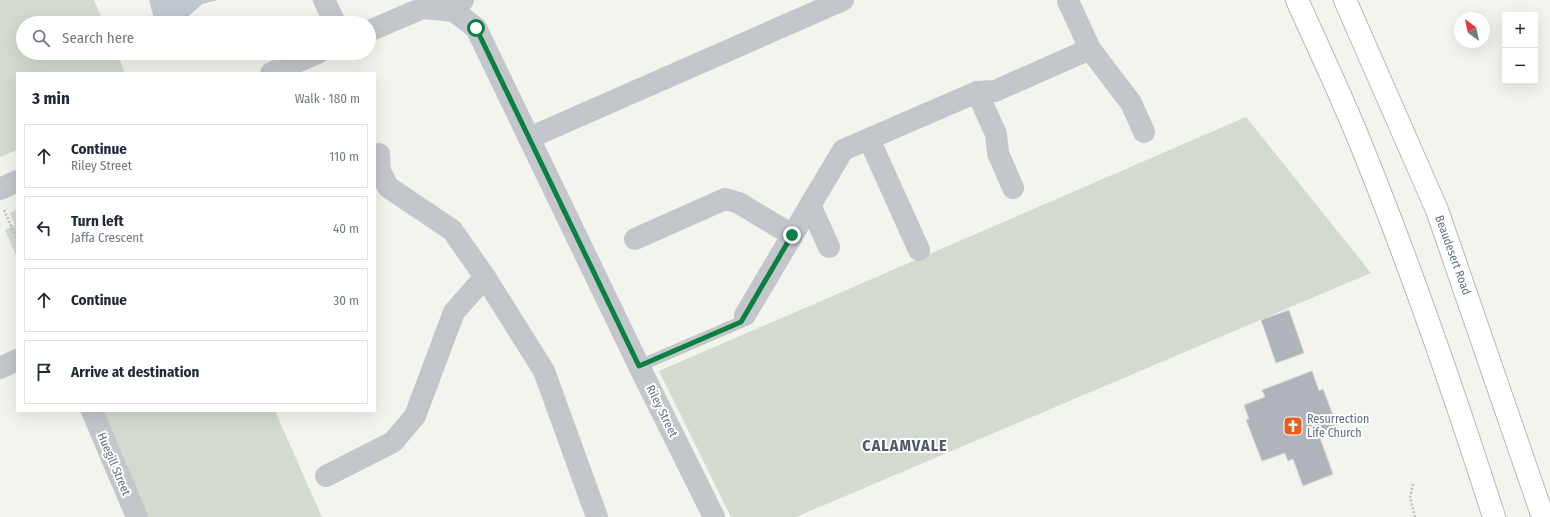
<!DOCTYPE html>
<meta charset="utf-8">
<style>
body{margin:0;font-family:"Fira Sans Condensed",sans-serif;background:#f2f2f3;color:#1f2937}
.controls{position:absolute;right:12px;top:12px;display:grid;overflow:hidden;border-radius:0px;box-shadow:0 4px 16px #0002}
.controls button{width:36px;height:36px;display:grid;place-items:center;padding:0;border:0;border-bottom:1px solid #e0e1e3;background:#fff;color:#1f2937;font:20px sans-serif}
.compass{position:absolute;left:1454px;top:12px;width:36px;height:36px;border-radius:50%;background:#fff;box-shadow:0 4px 16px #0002;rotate:327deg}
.stop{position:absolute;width:12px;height:12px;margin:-9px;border:3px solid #0b8043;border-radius:50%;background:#fff}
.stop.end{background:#0b8043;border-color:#fff;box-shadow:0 1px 4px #0008}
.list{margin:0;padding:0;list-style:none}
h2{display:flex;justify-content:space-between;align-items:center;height:52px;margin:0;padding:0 16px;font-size:17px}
h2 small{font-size:13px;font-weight:400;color:#747a83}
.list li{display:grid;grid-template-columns:26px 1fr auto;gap:12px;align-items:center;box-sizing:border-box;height:64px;margin:0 8px 8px;padding:0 8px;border:1px solid #e0e1e3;border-radius:0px}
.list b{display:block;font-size:15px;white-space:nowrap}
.list p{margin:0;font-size:13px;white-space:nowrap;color:#747a83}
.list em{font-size:13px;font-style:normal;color:#747a83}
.icon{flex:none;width:22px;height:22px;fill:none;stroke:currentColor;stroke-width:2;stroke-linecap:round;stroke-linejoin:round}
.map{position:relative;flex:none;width:1550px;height:517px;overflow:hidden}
.search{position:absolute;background:#fff;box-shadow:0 4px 16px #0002;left:16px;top:16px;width:360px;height:44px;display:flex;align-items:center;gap:10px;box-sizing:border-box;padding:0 14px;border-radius:22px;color:#747a83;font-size:15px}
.panel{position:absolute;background:#fff;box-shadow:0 4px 16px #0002;left:16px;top:72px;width:360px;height:340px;border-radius:0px}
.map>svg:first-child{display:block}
</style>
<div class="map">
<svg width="1550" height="517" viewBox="0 0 1550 517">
<rect width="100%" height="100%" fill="#f4f4ef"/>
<!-- green -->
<g fill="#d3dbd0">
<path d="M0,0H94L104,23H23V53H117L125,73H17V150L0,157Z"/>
<path d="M1246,117L1371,273L796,517H731L659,371Z"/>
<path d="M17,209V258L5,230L15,225L10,213Z"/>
<path d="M96,411H275L322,517H143Z"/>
</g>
<!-- water -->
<path fill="#bfc8ce" d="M149,0H218L202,4L181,23H161L154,19Z"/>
<!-- building -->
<g fill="#aeb4ba" stroke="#d5d5d2">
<path d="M1289,310L1304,353L1276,363L1261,320Z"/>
<path d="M1312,371L1319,391L1323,389L1339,431L1320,438L1333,474L1303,486L1293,459L1288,461L1285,453L1262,461L1246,420L1249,419L1244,405L1265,397L1262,390Z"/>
</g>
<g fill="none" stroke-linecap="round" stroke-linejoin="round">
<defs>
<g id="highway">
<path d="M1297,0C1319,49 1342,97 1362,147C1411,268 1454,392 1494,517"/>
<path d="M1345,0L1437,210L1543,517"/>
</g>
</defs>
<!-- highway casing -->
<use href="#highway" stroke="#b5b8bb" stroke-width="24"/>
<!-- path -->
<g stroke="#bdbec0" stroke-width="2.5" stroke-dasharray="2 2" stroke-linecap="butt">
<path d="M4,210L17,239"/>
<path d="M1413,484L1410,497L1415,517"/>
</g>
<!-- lane -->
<path stroke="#c3c6ca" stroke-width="12" d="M639,366L741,322L745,315"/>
<!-- street -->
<g stroke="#c3c6ca" stroke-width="22">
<path d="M324,0L335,23"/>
<path d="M1068,1L1090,49"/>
<path d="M454,11L476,28L639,366L714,517"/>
<path d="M369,31L423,8L454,11L463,0"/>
<path d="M271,73L318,53"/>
<path d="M977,92L996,134L998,153L1013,188"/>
<path d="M529,138L843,0"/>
<path d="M869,139L919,250"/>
<path d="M379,154L380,171L388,187L452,230L485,277L544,371L597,517"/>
<path d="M0,189L17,181"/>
<path d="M810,205L829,247"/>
<path d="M635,239L725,199L739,203L792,235"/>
<path d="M745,315L843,150L977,92L995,91L1090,49L1131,103L1144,132"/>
<path d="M0,368L17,360"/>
<path d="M92,411L137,517"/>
<path d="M326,476L393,442L415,416L454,312L485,277"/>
</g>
<!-- highway -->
<use href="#highway" stroke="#fff" stroke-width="22"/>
</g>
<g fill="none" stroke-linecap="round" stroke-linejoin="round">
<!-- route -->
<path stroke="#0b8043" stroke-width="5" d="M476,28L639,366L741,322L792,235"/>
</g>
<!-- icons -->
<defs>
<symbol id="church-square" viewBox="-11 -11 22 22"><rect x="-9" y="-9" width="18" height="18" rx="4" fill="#ea5e1a" stroke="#fff"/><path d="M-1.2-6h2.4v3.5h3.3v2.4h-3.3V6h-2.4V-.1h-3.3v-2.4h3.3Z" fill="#fff"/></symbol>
</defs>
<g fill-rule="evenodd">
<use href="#church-square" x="1282" y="415" width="22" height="22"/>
</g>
<g text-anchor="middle" stroke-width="4" stroke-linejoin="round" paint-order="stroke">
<!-- street labels -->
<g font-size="12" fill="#617082" stroke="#fff">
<text transform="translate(1453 255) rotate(70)" y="4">Beaudesert Road</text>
<text transform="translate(662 411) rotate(64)" y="4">Riley Street</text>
<text transform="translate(114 464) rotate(67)" y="4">Huegill Street</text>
</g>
<!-- poi labels -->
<g font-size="12" fill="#617082" stroke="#fff" text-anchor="start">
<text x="1307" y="423">Resurrection<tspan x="1307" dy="14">Life Church</tspan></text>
</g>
<!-- district labels -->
<g font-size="16" font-weight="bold" letter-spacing="1" fill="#505a67" stroke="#fff">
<text x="905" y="451">CALAMVALE</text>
</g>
</g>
</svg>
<div class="controls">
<button>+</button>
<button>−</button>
</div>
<svg class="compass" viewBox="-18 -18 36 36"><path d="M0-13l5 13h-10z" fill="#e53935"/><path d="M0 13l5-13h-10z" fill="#747a83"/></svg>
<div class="stop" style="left:476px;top:28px"></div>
<div class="stop end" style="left:792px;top:235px"></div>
<div class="search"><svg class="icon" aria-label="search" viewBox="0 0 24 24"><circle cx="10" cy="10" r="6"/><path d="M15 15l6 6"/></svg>Search here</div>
<section class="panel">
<h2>3 min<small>Walk · 180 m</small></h2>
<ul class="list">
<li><svg class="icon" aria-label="ahead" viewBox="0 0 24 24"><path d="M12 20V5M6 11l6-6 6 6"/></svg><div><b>Continue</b><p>Riley Street</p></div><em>110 m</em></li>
<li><svg class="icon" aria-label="left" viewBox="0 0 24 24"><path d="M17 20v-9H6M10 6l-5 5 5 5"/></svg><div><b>Turn left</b><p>Jaffa Crescent</p></div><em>40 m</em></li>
<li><svg class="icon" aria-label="ahead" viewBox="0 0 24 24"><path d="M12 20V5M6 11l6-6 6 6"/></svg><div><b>Continue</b></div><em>30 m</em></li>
<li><svg class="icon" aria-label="arrive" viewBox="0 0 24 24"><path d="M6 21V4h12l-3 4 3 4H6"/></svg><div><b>Arrive at destination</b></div></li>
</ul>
</section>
</div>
